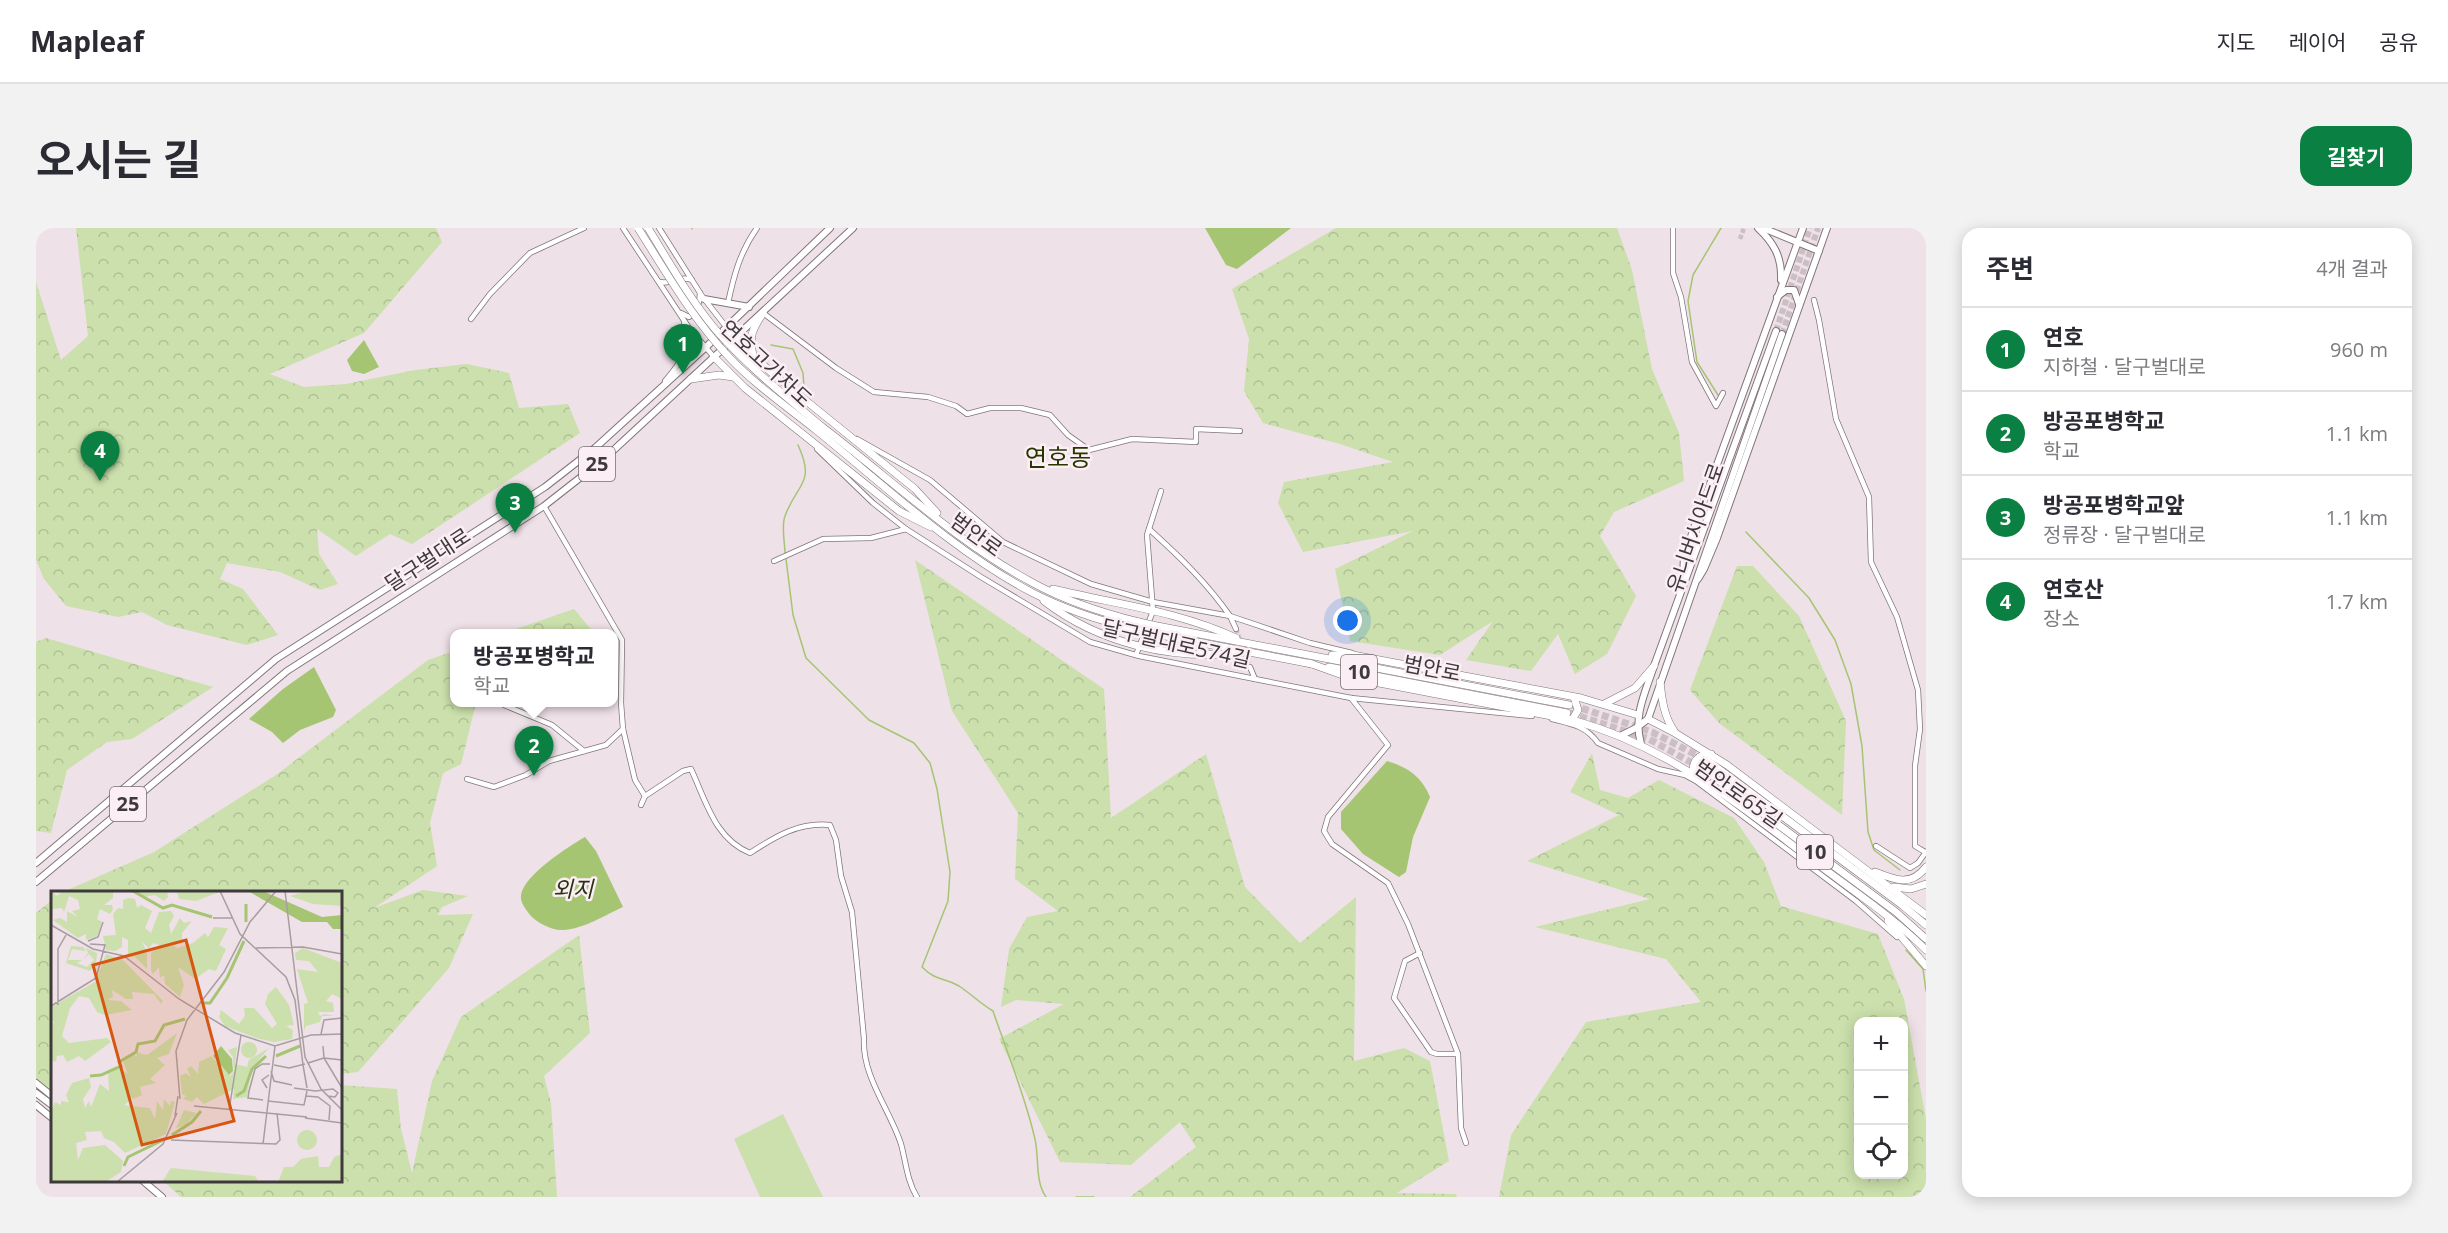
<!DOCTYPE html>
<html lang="ko">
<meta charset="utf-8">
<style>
body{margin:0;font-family:"Open Sans","Noto Sans KR",sans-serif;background:#f2f2f3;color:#2b2b33}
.controls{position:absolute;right:18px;bottom:18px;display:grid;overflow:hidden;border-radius:12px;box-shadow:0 3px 15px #0003}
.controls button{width:54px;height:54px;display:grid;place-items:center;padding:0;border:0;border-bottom:2px solid #e1e1e2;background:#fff;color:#2b2b33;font:30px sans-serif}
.you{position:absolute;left:1312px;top:393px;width:21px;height:21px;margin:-15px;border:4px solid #fff;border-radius:50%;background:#1a73e8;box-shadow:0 0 0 9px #1a73e833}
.badge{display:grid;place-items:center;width:39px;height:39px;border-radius:50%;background:#0b8043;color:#fff;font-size:20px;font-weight:700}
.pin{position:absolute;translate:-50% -50px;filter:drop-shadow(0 2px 3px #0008)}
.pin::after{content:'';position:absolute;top:32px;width:21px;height:18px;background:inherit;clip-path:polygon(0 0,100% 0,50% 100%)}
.popup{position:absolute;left:414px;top:401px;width:168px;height:78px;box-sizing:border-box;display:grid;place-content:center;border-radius:12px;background:#fff;filter:drop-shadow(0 2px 4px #0005);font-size:20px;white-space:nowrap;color:#7c7c81}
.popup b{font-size:22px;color:#2b2b33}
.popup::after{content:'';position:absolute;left:50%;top:100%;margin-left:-12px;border:12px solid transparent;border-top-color:#fff}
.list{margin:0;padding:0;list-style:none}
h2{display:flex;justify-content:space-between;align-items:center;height:78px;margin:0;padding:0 24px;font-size:26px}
h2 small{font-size:20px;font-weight:400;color:#7c7c81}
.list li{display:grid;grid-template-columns:39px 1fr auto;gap:18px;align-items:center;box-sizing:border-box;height:84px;padding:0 24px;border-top:2px solid #e1e1e2}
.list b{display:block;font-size:22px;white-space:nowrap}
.list p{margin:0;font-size:20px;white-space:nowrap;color:#7c7c81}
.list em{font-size:20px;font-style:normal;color:#7c7c81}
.icon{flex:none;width:33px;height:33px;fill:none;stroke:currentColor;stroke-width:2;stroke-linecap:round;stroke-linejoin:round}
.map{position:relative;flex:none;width:1890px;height:969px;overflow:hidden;border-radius:18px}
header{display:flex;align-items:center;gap:36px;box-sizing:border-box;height:84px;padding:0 30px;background:#fff;border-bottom:2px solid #e1e1e2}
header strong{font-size:28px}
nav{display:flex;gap:33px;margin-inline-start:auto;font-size:21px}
.intro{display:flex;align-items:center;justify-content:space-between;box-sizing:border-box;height:144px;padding:0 36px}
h1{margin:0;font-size:42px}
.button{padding:15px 27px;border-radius:18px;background:#0b8043;color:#fff;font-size:21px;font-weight:700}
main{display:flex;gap:36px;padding:0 36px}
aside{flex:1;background:#fff;border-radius:18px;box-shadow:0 3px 15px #0003}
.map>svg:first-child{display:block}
</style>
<header>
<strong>Mapleaf</strong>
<nav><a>지도</a><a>레이어</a><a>공유</a></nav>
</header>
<div class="intro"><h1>오시는 길</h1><a class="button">길찾기</a></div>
<main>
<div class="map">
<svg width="1890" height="969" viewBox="0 0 1890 969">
<defs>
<pattern id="forest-crowns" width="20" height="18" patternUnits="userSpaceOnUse" patternTransform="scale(1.5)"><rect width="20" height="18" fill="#cbe0ac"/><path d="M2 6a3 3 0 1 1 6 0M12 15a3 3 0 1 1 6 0" fill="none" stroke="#afc195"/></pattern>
</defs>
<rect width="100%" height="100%" fill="#eee1e7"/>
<!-- forest -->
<g fill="url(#forest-crowns)" fill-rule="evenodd">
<path d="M40,0H400L406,14L328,105L234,146L268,159L310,156L379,142L431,136L473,145L483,180L532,176L544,205L376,316L354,306L320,328L281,301L283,326L302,356L284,362L244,344L191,335L184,351L207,361L242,407L211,417L131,397L106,384L82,389L30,378L8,351L0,332V54L25,132L52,108Z"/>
<path d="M1300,0H1581L1596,42L1616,141L1643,205L1648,253L1578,284L1564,308L1600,368L1571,426L1539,446L1522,406L1495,443L1430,432L1457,393L1404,427L1314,413L1299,341L1377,303L1267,324L1242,275L1248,254L1357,234L1304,216L1227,195L1208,163L1213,111L1196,61Z"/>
<path d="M879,332L1068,461L1075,590L1170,526L1209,659L1264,715L1320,669L1318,833L1368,820L1394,833L1413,933L1361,965L1420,966L1421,969H1094L1160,919L1144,894L1095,937L1024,934L963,811L1028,776L980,772L965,779L973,721L991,689L1022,683L979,651L982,585L916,483Z"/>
<path d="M1701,338H1717L1763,388L1810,493L1806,587L1683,495L1654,462Z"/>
<path d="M538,381L558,405H468Z"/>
<path d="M10,410L177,459L96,511L71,514L31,542L15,605L0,603V414Z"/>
<path d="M418,423V474L440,475L425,536L407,545L394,595L401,638L338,680L387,662L432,668L406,679L402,687L437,686L413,740L322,844L305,846L304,664H27L118,624L240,547L392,432Z"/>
<path d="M1556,525L1564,562L1592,570L1623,552L1698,590L1728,634L1745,678L1842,706L1868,771L1890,891V969H1463L1475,907L1550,794L1665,774L1630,731L1499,699L1614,671L1491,633L1583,587L1534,564ZM1822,794H1868V946H1822Z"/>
<path d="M16,672V864L0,852V685Z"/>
<path d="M543,707L554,805L508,848L515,875L521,969H145L127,953L304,952L305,857L361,861L365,901L376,945L396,853L425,789Z"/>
</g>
<!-- pitch -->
<path fill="#cbe0ac" d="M747,886L787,969H724L698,911Z"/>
<!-- water -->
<g fill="#a6c573">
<path d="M1169,0H1255L1201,41L1190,37Z"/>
<path d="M328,112L343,139L328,146L316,143L311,132Z"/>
<path d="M278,439L300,482L297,489L264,502L247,515L236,504L213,491L247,461Z"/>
<path d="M1351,533C1372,539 1386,549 1394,569L1377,609L1370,644L1363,649L1327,626L1305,601V584Z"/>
<path d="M549,609L560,623L587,679C569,687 548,701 527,702C517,703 501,695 494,687C490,681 484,675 485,667C488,647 532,619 549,609Z"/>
</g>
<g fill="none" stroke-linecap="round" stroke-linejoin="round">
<!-- stream -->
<g stroke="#a6c573" stroke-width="1.5">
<path d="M656,1V0"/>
<path d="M735,117L757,121L767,145L768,159"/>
<path d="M1682,167L1661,134L1652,73L1657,47L1685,0"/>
<path d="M1710,304L1773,370L1799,412L1815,456L1826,518L1832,604L1838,622L1864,642"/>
<path d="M749,326C749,315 745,298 749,288C761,255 780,256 762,217"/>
<path d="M750,331L757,387L770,430L833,492L878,515L894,535L901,561L914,644L912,673L886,739C901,754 908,749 923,758C935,766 945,776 957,783C971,824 988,865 998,907C1004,927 998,952 1010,969"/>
<path d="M1870,722L1887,741L1890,763"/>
<path d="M1040,969H1058"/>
</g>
<!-- minor-tunnel -->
<g stroke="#cbbfc5" stroke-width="4.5" stroke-dasharray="4.5 2" stroke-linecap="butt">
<path d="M1704,11L1708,0"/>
<path d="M1200,401L1214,439"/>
</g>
<!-- major-tunnel -->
<g stroke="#cbbfc5" stroke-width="6" stroke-dasharray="6 3" stroke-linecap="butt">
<path d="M1740,103L1774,0"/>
<path d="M1746,106L1782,0"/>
</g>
<!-- highway-tunnel -->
<g stroke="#cbbfc5" stroke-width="7" stroke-dasharray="7 3.5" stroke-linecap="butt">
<path d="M1536,477L1616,504L1672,533"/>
<path d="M1534,485L1613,511L1667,541"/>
</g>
<defs>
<g id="minor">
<path d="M587,0L653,100L678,129"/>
<path d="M623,0L666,68L691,100"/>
<path d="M1637,0V45L1645,69L1656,134L1680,178L1687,165"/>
<path d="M624,54C635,57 644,47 656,52"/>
<path d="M1778,72L1783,92L1800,191L1833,269L1835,334L1861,389L1882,462L1884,501L1879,538V618L1889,624"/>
<path d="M692,75C698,47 704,24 721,0"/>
<path d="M645,85L653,89C661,83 664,75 664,65"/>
<path d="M727,85L800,140L838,164L892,169L920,178L931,186L954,180H985L1014,187L1032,207L1053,222L1096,211L1160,214V201L1204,203"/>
<path d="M435,91L454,66L494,25L548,0"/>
<path d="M629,153C648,131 652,124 648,94"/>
<path d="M821,211L894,252L967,314L1055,356L1117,374L1194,388"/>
<path d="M781,221L837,275L870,301"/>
<path d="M508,278L586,412L585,475L587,501L599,552L609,568L605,577"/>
<path d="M1113,301C1143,328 1171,355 1194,388"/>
<path d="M738,333L787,311L835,310L870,301L945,349L1054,414L1103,428L1315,470L1496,488"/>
<path d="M1200,401L1194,388L1274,415L1316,425"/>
<path d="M1100,427L1117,383L1111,307L1125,263"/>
<path d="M1214,439L1219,451"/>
<path d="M1315,470L1352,517L1292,589L1288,603L1296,616L1352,655L1372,696L1422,826L1425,900L1430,915"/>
<path d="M468,477L516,497L548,523"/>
<path d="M1516,491C1536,496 1550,498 1562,515L1622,541L1649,547L1660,553L1820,673L1861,709"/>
<path d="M431,551L458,559L490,547L513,533L570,517L587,501"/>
<path d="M609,568L647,543L655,541C670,573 679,611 714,625C740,608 763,594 794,597L800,612L805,648L816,684L828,811C826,848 854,882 865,916C870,934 871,953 881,969"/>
<path d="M1840,618L1874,640L1882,635L1890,624"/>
<path d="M1384,725L1369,733L1358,770L1395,824L1401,826H1422"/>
</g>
<g id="major">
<path d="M1722,0C1738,15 1746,29 1745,52"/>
<path d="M1727,0L1783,23"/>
<path d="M1741,69L1750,62H1758L1763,76"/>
<path d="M668,71L713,79"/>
<path d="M1647,348L1648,329L1658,300L1767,0"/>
<path d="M1662,351L1668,341L1681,310L1791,0"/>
<path d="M1584,508L1600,500L1612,491L1746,106"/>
<path d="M1605,516C1597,488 1609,465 1618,438L1740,103"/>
<path d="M0,635L240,431L509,259L559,220L670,119L794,0"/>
<path d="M0,654L251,443L508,278L568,231L817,0"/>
<path d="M0,855L16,868"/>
<path d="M0,865L16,877"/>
<path d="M0,877L16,890"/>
<path d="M106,952L126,969"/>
</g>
<g id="highway">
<path d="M691,100L701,113L737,146L879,261L901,285"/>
<path d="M717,128C713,107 716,102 727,85"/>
<path d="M678,129L709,160L863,283L895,299"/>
<path d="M655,151L683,147L697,149"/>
<path d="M785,198C855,251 921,315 999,356C1032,374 1067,385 1103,394"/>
<path d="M780,202C848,257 920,325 997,365C1030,382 1065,393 1101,402"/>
<path d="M1017,361C1078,376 1143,383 1200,410"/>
<path d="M1008,373C1064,416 1136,432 1205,425"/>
<path d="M1116,397L1533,477"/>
<path d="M1114,405L1276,436"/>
<path d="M1296,427H1317L1545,470L1602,487"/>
<path d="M1273,435L1312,449L1536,492C1632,518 1701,576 1779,634C1816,662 1857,689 1890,722"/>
<path d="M1293,439L1531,485"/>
<path d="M1624,454C1626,472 1628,488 1638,503"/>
<path d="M1568,476L1599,460L1618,438"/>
<path d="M1612,491L1639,505L1691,537L1890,687"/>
<path d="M1536,492L1542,482L1538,469"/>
<path d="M1672,533L1866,677L1890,697"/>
<path d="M1667,541L1860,684L1890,711"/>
<path d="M1658,546C1655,533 1663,526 1675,526"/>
<path d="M1839,644C1859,652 1875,659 1890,639"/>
<path d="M1858,659L1875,661L1890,656"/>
<path d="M1852,693L1890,738"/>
</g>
</defs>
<!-- minor casing -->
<use href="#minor" stroke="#81757a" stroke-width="6"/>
<!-- major casing -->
<use href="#major" stroke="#81757a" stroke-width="8"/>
<!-- highway casing -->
<use href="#highway" stroke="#81757a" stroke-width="8"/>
<!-- minor -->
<use href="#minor" stroke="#fff" stroke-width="4.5"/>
<!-- major -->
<use href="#major" stroke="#fff" stroke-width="6"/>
<!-- highway -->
<use href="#highway" stroke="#fff" stroke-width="7"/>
<defs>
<g id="highway-bridge">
<path d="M602,0C630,44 656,90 692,128C718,156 750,178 780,202"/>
<path d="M612,0C633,34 653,70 679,101C710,137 748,167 785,198"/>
<path d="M1103,394L1116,397"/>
<path d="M1101,402L1114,405"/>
</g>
</defs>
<!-- highway-bridge casing -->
<use href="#highway-bridge" stroke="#81757a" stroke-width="8" stroke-linecap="butt"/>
<!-- highway-bridge -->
<use href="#highway-bridge" stroke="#fff" stroke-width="7"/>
</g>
<g text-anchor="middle" stroke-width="5" stroke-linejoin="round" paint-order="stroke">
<!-- shield labels -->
<g fill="#fbeef4" stroke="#776f72" stroke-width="1.5">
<rect x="543" y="219" width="36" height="34" rx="4.5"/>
<rect x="1305" y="427" width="36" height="34" rx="4.5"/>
<rect x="74" y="559" width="36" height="34" rx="4.5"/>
<rect x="1761" y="607" width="36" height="34" rx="4.5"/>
</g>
<g font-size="20" font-weight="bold" fill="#3e393b">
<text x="561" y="243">25</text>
<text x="1323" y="451">10</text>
<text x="92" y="583">25</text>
<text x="1779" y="631">10</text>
</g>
<!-- street labels -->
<g font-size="21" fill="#3e393b" stroke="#fbeef4">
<text transform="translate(730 136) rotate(43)" y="7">연호고가차도</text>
<text transform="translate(1660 300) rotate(-71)" y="7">유니버시아드로</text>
<text transform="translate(940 307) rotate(36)" y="7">범안로</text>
<text transform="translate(392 332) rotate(-33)" y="7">달구벌대로</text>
<text transform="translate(1140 416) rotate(13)" y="7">달구벌대로574길</text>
<text transform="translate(1396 441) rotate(11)" y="7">범안로</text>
<text transform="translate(1702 566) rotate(35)" y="7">범안로65길</text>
</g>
<!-- water labels -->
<g font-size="22" font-style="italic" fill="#273311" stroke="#fbeef4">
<text x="537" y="669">외지</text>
</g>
<!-- quarter labels -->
<g font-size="24" fill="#273700" stroke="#fbeef4">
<text x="1022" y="238">연호동</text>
</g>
</g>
<!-- overview -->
<g transform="translate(15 663)">
<rect width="291" height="291" fill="#eee1e7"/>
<path d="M0,0L6,5L12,0H62V7L53,14H61L62,18L59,23L49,18L46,28L51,31L46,45L35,49V43L27,47L2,29L9,27L16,31V20L27,26L21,20L29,18L27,9L18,5L13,21L11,17L0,18ZM83,0H116L117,6L113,10L104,4L92,6ZM126,0L168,1L145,10L128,8ZM256,0H291V15L262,13L239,5ZM77,7L84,8L86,17L90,14L101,20L94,37L100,42L108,21L120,20L123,25L118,34L120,43L129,27L133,32L141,30L131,42V50L123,55L126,57L142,52L154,42L157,46L163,36L177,37L168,54L175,58L165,80L158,78L144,88L127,76L133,94L129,106L114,93L113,84L109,87L108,76L102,83L100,80V62L108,54L102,52L98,57L91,51L96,61V78L84,66H77V49L71,46V56L64,60L55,59L52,45L65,44L62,23L67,17L72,18V9ZM20,55L32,56L35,60L21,58L17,69H31L26,72L36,76L43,69L38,63L32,68L37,62L35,57L46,62L45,72L39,80L15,72ZM252,57L291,72V108L281,103L275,110L282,112L283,121H267L269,125L273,123L283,125H271L269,131L255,135L253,140V113L257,112L246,78L267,81L258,70L245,69L244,62ZM55,63L72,69L112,110L110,113L103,103L93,102L81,101L82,108H75L61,99L62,106L56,109L70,110L81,119L54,124L46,121L38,107L28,105L19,117L11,145L18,152L56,147L60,151L34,170L28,165L16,171L12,164L6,165L5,171L0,169V133L4,131L0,130V116L44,91ZM225,96L238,114L243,134L235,135L242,139L241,148L223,151L205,147L174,135L168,126L170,119L188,133L194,125L193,117H203L221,137L226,133L214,113L217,103ZM126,142L118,163L106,167L114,174L99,188L105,192L89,196L91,204L82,208L78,205L79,209L73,214L99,217L104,228L106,210L112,219L113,208L119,215L120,210L124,211L115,243L74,262L63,251L53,247L50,240L34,241L36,249L25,252L27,269L32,257L54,254L72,270L70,281L54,291H0V220L4,211L10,214V210L18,211L15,204L21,192L38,187L40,196L32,208L34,217L38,210L40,216L49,193L58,200L57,179L66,175L77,183L72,171L82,162L86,166L85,161L96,164ZM186,156L184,173L196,176L198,169L218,157L200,178L196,206L182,208L183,198L153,213L146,206L141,211L132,208L135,205L131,203L129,185L135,182L140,186L136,178L140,175L147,183L148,171L160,165L179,185L183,180L182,166L177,159ZM133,219L146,222L134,235L125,237ZM291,263V291H227L233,276H242L250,268L267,265L268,276H278L283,266ZM120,277L204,285L208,291H111Z" fill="#cbe0ac"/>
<path d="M190 159a8 8 0 1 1 16 0a8 8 0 1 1-16 0ZM246 249a10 10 0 1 1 20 0a10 10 0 1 1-20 0Z" fill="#cbe0ac"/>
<path d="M197,0H212L271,26L291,24V38H282L276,31H251ZM170,155L181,168L182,180L178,184L162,165Z" fill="#a6c573"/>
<path fill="none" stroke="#a6c573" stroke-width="3" d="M82,0L112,17L121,14L161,26M195,13V31M152,112H159L176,87L193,50M225,165L249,155M39,185L50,184L70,175L68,171L85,161L87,153L104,150L113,134L134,128M185,205L193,200L201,178L215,165M121,244L141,231L150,220M73,275L77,266L112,249"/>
<path fill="none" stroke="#a89ea2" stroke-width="1.5" d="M169,0L189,43L235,86L244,109L252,174M234,0L254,166L270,198L291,219M162,27H181M0,34L42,58L73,65L128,108L184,142L224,155L260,144L291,143M37,50L47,46L52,31M205,57L252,56L291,63M7,114V58L15,44M0,115L45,87L54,54L39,53M270,143L273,129L291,127M272,155L273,167L291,169M257,172L273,167L291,197M223,174L238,177L254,173M252,174L256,197M220,180L223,190L241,194M216,197L211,189L218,184M243,197L264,200L282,198L287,202L284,206L277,205M255,205L267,206L279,215L278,229M129,208L125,160L136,129L173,81L199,31L225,0M212,209L197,207L198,200L204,178L211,173H219M217,210L253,214L256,200M143,215L256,226M178,219L190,144M124,225L127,205M254,227L291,232M120,249L225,253L229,249L226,222M212,253L224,155M66,291L112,253L126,222"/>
<path fill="#d75611" fill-opacity="0.15" stroke="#d75611" stroke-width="3" d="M135,49L183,230L91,254L42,74Z"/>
<rect width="291" height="291" fill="none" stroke="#3e393b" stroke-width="3"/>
</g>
</svg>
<div class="controls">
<button>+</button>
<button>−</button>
<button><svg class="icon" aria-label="locate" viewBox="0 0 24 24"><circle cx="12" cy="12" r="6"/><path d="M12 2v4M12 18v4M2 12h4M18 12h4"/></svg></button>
</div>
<div class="you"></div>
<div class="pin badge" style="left:647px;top:146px">1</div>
<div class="pin badge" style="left:498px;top:548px">2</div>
<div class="popup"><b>방공포병학교</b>학교</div>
<div class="pin badge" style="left:479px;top:305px">3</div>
<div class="pin badge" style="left:64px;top:253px">4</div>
</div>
<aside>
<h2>주변<small>4개 결과</small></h2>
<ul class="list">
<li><span class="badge">1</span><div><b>연호</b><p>지하철 · 달구벌대로</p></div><em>960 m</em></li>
<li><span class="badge">2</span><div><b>방공포병학교</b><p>학교</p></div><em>1.1 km</em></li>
<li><span class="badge">3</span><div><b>방공포병학교앞</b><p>정류장 · 달구벌대로</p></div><em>1.1 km</em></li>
<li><span class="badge">4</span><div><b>연호산</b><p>장소</p></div><em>1.7 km</em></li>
</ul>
</aside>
</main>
